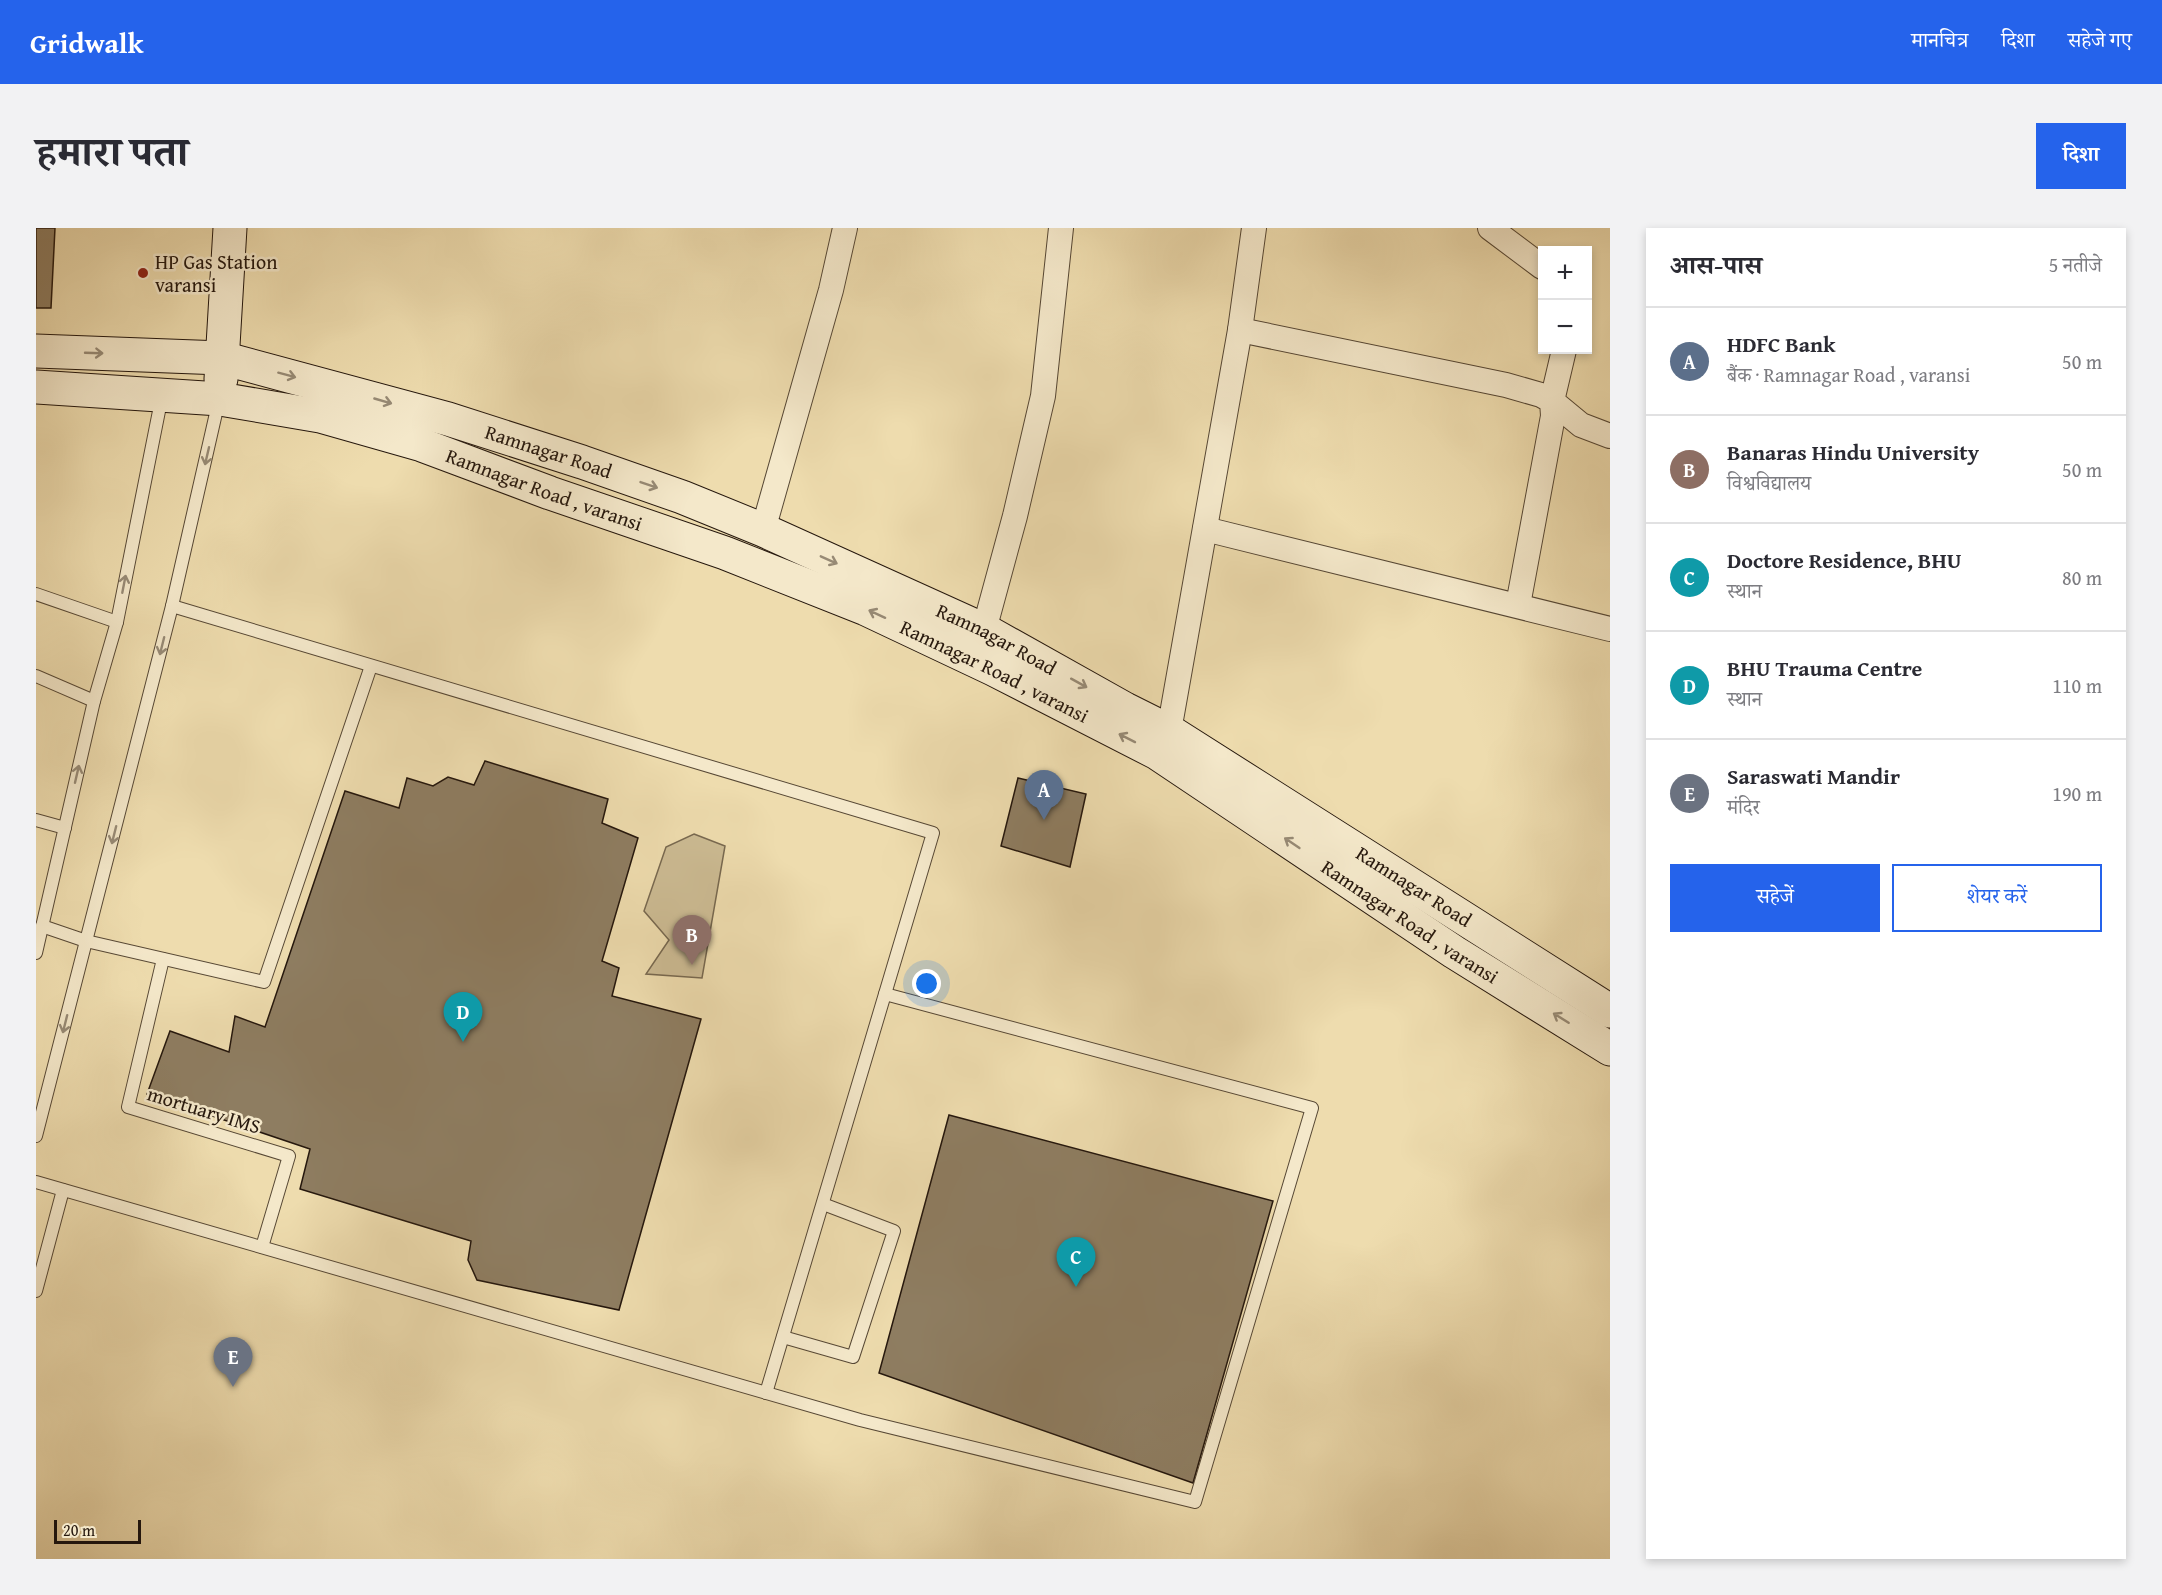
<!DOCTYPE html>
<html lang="hi">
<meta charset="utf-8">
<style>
body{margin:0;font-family:"Gentium Book Plus","Noto Serif Devanagari",serif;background:#f2f2f3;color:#2b2b33}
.controls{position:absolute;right:18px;top:18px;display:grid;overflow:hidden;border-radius:0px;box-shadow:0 3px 9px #0003}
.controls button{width:54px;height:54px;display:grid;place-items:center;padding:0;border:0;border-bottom:2px solid #e1e1e2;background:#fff;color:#2b2b33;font:30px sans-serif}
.scale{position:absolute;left:18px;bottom:15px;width:87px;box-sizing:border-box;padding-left:6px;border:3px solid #25170d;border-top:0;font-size:16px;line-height:21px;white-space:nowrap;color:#25170d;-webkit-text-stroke:4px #f4e8ca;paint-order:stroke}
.you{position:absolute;left:891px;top:756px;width:21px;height:21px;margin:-15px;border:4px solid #fff;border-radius:50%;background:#1a73e8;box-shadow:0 0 0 9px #1a73e833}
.badge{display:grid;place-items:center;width:39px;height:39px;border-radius:50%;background:#2563eb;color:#fff;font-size:20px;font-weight:700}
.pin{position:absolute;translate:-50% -50px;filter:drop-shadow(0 2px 3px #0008)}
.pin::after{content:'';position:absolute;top:32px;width:21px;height:18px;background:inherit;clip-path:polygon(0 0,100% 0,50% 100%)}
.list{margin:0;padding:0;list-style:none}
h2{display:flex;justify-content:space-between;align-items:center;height:78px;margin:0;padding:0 24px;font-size:26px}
h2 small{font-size:20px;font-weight:400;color:#7c7c81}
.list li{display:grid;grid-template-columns:39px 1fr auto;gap:18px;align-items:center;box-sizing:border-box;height:108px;padding:0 24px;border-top:2px solid #e1e1e2}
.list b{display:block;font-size:22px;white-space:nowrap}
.list p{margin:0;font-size:20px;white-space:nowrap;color:#7c7c81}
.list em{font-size:20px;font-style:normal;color:#7c7c81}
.actions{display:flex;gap:12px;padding:18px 24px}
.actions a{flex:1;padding:14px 0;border:2px solid #2563eb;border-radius:0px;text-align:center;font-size:21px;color:#2563eb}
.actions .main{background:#2563eb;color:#fff}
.map{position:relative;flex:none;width:1574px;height:1331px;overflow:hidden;border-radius:0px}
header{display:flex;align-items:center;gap:36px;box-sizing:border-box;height:84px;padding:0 30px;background:#2563eb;color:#fff}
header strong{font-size:28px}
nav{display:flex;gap:33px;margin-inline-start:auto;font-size:21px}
.intro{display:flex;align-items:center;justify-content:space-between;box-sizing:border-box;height:144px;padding:0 36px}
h1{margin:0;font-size:42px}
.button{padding:15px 27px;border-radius:0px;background:#2563eb;color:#fff;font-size:21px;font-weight:700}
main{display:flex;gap:36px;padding:0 36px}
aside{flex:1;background:#fff;border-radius:0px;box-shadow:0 3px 9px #0003}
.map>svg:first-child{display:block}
</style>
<header>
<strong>Gridwalk</strong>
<nav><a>मानचित्र</a><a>दिशा</a><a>सहेजे गए</a></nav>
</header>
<div class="intro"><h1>हमारा पता</h1><a class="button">दिशा</a></div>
<main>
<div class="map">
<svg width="1574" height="1331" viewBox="0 0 1574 1331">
<rect width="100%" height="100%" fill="#eedcae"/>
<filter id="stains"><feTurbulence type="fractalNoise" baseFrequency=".00333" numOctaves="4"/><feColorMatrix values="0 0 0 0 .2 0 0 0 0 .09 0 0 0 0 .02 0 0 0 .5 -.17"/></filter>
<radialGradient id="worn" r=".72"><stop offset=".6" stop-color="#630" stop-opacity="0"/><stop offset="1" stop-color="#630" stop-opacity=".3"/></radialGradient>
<!-- green -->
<path fill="#ccbb93" stroke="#786950" stroke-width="1.5" d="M658,606L689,618L666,750L610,746L633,712L608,683L630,619Z"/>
<!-- building -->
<g fill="#8e7d61" stroke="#25170d" stroke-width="1.5">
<path d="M0,0H19L15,80H0Z"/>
<path d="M449,533L572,571L566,595L602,610L566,733L583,740L576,768L665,791L583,1082L441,1052L432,1032L435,1013L264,961L274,921L111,866L134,803L193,824L199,788L229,799L309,563L363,580L371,550L397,558L412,549L438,557Z"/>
<path d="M982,550L1050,566L1034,639L965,618Z"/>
<path d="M913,887L1237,973L1157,1255L843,1145Z"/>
</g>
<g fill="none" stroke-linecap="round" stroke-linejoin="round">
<defs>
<g id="lane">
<path d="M0,366L81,394"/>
<path d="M136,378L897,605L730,1165"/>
<path d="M0,448L58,473"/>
<path d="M0,592L29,600"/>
<path d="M6,698L50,713L228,754L335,438"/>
<path d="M0,725L58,473L81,394L126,168"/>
<path d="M127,731L92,879L253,928L226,1019"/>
<path d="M0,908L136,378L183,172"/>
<path d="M0,954L824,1192L1159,1274L1276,880L849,766"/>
<path d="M0,1063L27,962"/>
<path d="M747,1109L817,1129L858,1003L787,976"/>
</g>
<g id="street">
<path d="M1454,0L1506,39"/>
<path d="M1204,102L1470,157L1505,167L1516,173L1517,188L1482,377"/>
<path d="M1528,122L1516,173L1545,197L1574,208"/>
<path d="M1169,301L1574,401"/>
<path d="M727,302L795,62L809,0"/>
<path d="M948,402L979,288L1007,168L1025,0"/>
<path d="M1133,503L1204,102L1218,0"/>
</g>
<g id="secondary">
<path id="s1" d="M0,123L186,130L412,191L546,234L646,269L727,302L948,402L1089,481L1133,503L1574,783"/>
<path d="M185,151L194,0"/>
<path id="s2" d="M0,159L184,171L284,188L386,217L514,265L689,325L830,381L957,441L1121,525L1418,724L1574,821"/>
</g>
</defs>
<!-- lane casing -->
<use href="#lane" stroke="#574835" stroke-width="14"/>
<!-- street casing -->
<use href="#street" stroke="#574835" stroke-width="26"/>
<!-- secondary casing -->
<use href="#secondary" stroke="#25170d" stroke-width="35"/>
<!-- lane -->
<use href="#lane" stroke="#f4e8ca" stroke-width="12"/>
<!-- street -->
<use href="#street" stroke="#f4e8ca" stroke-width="24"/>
<!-- secondary -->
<use href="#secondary" stroke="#f4e8ca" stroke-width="33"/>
</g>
<!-- one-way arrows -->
<defs><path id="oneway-shaft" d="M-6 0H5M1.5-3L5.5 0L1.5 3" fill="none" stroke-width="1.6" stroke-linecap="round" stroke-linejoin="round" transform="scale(1.5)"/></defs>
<g stroke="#978a75">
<use href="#oneway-shaft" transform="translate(58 125) rotate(2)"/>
<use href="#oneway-shaft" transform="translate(251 147) rotate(15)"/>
<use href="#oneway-shaft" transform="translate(347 173) rotate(16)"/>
<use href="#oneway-shaft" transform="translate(171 228) rotate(103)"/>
<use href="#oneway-shaft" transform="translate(613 257) rotate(19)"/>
<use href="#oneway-shaft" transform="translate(793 332) rotate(24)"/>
<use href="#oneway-shaft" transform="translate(88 356) rotate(-79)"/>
<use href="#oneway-shaft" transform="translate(841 386) rotate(-155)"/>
<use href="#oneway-shaft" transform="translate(126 418) rotate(104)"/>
<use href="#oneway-shaft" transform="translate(1043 455) rotate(29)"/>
<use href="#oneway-shaft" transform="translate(1091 510) rotate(-153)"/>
<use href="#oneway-shaft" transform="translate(41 546) rotate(-77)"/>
<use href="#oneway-shaft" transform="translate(78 607) rotate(104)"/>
<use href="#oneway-shaft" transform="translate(1256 615) rotate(-146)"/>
<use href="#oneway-shaft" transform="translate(1525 790) rotate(-148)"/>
<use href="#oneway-shaft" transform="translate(29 796) rotate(104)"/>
</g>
<!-- markers -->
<circle fill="#8f2418" stroke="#f4e8ca" stroke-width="2" cx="107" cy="45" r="6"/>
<g text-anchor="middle" stroke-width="5" stroke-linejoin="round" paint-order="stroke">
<!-- poi labels -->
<g font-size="20" fill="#25170d" stroke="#f4e8ca" text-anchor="start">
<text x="119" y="41">HP Gas Station<tspan x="119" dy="23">varansi</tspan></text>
</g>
<!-- street labels -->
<g font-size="20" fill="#25170d" stroke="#f4e8ca">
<text dy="7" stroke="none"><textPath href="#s1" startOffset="526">Ramnagar Road</textPath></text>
<text dy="7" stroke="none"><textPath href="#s2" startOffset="522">Ramnagar Road , varansi</textPath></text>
<text dy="7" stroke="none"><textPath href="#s1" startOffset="1012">Ramnagar Road</textPath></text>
<text dy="7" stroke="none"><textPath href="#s2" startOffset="1008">Ramnagar Road , varansi</textPath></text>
<text dy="7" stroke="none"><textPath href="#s1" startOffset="1498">Ramnagar Road</textPath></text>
<text dy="7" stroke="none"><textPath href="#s2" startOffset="1494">Ramnagar Road , varansi</textPath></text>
<text transform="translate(168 882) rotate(17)" y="7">mortuary IMS</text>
</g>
</g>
<rect width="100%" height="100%" filter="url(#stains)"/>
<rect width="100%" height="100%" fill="url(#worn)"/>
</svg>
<div class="controls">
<button>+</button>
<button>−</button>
</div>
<div class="scale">20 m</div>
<div class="you"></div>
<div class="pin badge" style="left:1008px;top:592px;background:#5c6f8a">A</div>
<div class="pin badge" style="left:656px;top:737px;background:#8d6e63">B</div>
<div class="pin badge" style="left:1040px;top:1059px;background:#0f9aa8">C</div>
<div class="pin badge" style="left:427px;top:814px;background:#0f9aa8">D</div>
<div class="pin badge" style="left:197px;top:1159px;background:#6b7280">E</div>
</div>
<aside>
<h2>आस-पास<small>5 नतीजे</small></h2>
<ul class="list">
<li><span class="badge" style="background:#5c6f8a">A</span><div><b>HDFC Bank</b><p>बैंक · Ramnagar Road , varansi</p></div><em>50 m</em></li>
<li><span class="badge" style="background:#8d6e63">B</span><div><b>Banaras Hindu University</b><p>विश्वविद्यालय</p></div><em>50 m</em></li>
<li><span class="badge" style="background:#0f9aa8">C</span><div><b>Doctore Residence, BHU</b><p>स्थान</p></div><em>80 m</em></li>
<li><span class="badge" style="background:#0f9aa8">D</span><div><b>BHU Trauma Centre</b><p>स्थान</p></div><em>110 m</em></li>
<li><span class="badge" style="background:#6b7280">E</span><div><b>Saraswati Mandir</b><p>मंदिर</p></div><em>190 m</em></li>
</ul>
<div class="actions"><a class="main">सहेजें</a><a>शेयर करें</a></div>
</aside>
</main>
